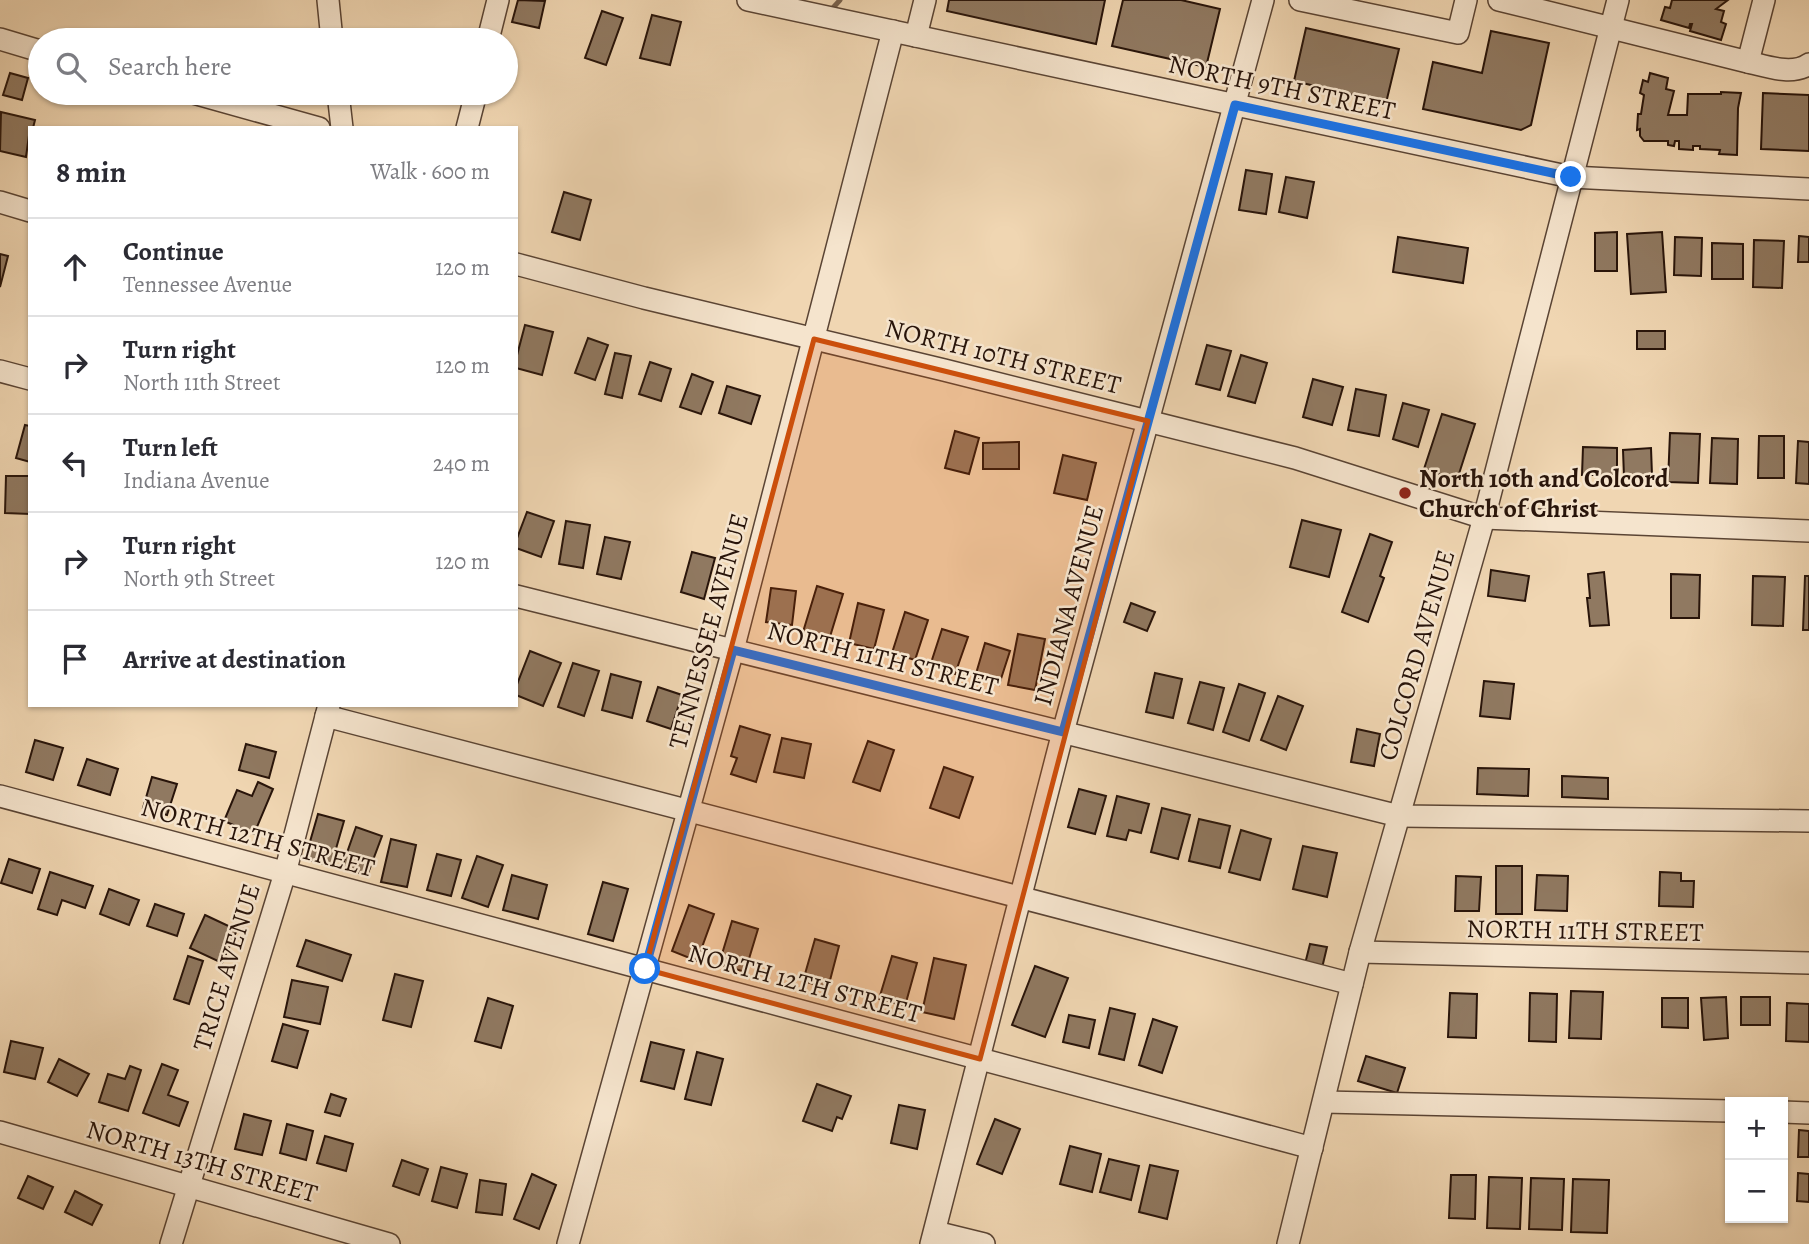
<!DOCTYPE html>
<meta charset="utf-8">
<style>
body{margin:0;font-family:Alegreya,serif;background:#f2f2f3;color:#2b2b33}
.controls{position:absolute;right:21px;bottom:21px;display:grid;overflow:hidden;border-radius:0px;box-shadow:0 2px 5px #0004}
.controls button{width:63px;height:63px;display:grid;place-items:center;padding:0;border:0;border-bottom:2px solid #e1e1e2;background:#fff;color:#2b2b33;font:35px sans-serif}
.stop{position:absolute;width:21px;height:21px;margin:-16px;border:5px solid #1a73e8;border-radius:50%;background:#fff}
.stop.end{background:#1a73e8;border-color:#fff;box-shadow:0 2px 7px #0008}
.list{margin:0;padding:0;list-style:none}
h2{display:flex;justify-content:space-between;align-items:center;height:91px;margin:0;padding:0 28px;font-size:30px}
h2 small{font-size:23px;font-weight:400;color:#7c7c81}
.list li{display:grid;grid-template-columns:46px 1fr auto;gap:21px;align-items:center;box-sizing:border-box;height:98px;padding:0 28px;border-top:2px solid #e1e1e2}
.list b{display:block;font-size:26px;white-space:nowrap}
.list p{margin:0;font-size:23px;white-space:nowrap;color:#7c7c81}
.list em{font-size:23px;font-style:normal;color:#7c7c81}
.icon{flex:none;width:38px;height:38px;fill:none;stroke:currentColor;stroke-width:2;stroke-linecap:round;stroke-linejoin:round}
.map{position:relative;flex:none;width:1809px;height:1244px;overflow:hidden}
.search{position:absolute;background:#fff;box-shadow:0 2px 5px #0004;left:28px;top:28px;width:490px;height:77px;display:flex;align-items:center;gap:18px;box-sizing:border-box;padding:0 24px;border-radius:38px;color:#7c7c81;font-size:26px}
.panel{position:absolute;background:#fff;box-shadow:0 2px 5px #0004;left:28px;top:126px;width:490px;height:581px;border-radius:0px}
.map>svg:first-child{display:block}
</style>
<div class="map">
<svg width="1809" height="1244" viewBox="0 0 1809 1244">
<rect width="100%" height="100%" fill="#f0d6b2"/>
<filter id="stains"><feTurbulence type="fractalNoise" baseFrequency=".00286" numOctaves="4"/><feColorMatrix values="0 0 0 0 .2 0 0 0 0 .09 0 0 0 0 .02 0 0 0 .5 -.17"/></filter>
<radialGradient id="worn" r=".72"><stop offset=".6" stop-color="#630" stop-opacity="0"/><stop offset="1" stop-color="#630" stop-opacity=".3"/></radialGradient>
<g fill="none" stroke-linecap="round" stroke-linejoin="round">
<!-- stream -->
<path stroke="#77614d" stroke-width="5" d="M831,10L840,0"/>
</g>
<!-- building -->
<g fill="#907961" stroke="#28140a" stroke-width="2">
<path d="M518,0L545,1L539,28L512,22Z"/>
<path d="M949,0H1105L1096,44L947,11Z"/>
<path d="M1123,0H1181L1220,9L1206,67L1112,46Z"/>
<path d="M1672,0H1728L1716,9L1724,11L1721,22L1726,24L1721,40L1690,31L1692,24H1690L1689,28L1661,20L1665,7L1670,8Z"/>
<path d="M602,11L623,18L606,65L585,58Z"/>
<path d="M652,15L681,22L670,65L640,58Z"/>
<path d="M1306,28L1399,49L1386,103L1294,81Z"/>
<path d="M1491,31L1549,43L1531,125L1521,130L1423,109L1433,62L1482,73Z"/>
<path d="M10,73L28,78L22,100L3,95Z"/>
<path d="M1650,73L1668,78L1666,89L1674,91L1668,115H1687L1688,94H1721V92L1741,93L1738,108L1737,155L1719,154L1720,150L1700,149V146H1693V150L1679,149V141H1675L1674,146L1668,145V141H1644L1640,136V129L1637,130L1638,114H1641L1644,95L1640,93L1643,80L1648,82Z"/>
<path d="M1763,93L1809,95V151L1761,149Z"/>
<path d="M1,112L35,120L33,128H30L26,157L0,151Z"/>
<path d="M1246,170L1272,174L1266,214L1239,210Z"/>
<path d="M1286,177L1314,182L1307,218L1279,212Z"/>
<path d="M564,192L591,200L580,240L552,232Z"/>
<path d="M1617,232V271H1595V233Z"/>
<path d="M1662,232L1666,292L1631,294L1627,234Z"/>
<path d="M1799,236L1809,237V262H1798Z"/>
<path d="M1398,237L1468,248L1463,283L1393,272Z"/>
<path d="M1675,237L1702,238L1701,276L1674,275Z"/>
<path d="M1754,240L1784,241L1782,288L1753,287Z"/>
<path d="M1712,243L1743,244V279H1712Z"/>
<path d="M0,254L8,256L0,287Z"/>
<path d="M525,325L553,332L542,375L516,368V359Z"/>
<rect x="1637" y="331" width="28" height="18"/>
<path d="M588,338L608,345L595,380L575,373Z"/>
<path d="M1207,345L1231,351L1220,390L1196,384Z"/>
<path d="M615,353L631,356L622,398L605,394Z"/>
<path d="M1241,355L1267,363L1255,403L1228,396Z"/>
<path d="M650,362L671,369L661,401L639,394Z"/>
<path d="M692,374L713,382L701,414L680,407Z"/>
<path d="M1313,379L1343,387L1332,425L1303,417Z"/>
<path d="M727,386L760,396L751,424L719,413Z"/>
<path d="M1356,389L1386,395L1379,436L1348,430Z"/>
<path d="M1403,403L1429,410L1418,447L1393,439Z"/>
<path d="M1442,414L1475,424L1457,480L1424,469Z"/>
<path d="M25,425L30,426V462L16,458Z"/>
<path d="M955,431L979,438L969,474L945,468Z"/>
<path d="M1670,433L1700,434L1698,483L1668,482Z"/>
<path d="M1759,436H1784V478H1758Z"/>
<path d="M1712,438L1738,439L1737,484L1710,483Z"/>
<path d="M1798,441L1809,442V484L1796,483Z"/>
<path d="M1019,442V469H983V443Z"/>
<path d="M1583,447L1617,448V475H1582Z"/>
<path d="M1651,448L1652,475L1624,477L1623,450Z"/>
<path d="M1063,455L1096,463L1087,500L1054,493Z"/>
<path d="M6,476H30V514L5,513Z"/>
<path d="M527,512L554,521L541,557L516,548V541Z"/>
<path d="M1302,520L1341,530L1329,577L1290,567Z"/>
<path d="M566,521L590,525L583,568L559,564Z"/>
<path d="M1370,534L1392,542L1380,576L1384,578L1368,622L1342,612Z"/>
<path d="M605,537L630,542L621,579L597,574Z"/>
<path d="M692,552L715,558L704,599L681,592Z"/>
<path d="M1491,570L1529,576L1525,601L1488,596Z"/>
<path d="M1604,572L1609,625L1590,626L1587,598H1590L1588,574Z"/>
<path d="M1671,574L1700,575L1699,618H1671Z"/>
<path d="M1753,576L1785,577L1783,626L1752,625Z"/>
<path d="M1805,576H1809V630H1803Z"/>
<path d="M817,586L843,594L829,640L803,632Z"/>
<path d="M771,588L796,591L792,625L766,622Z"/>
<path d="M858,603L884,610L874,649L849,643Z"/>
<path d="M1131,603L1155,612L1147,631L1124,622Z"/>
<path d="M905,612L928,620L915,660L892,653Z"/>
<path d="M942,629L968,637L955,674L930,666Z"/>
<path d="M1018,634L1045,639L1035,690L1008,685Z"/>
<path d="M985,643L1010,651L999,685L975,677Z"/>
<path d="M530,651L561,663L543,706L516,695V687Z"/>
<path d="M573,663L599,671L584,716L558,707Z"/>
<path d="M1155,673L1182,679L1173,718L1146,712Z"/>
<path d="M611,674L641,682L632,718L602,710Z"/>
<path d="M1484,681L1514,684L1510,719L1480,716Z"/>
<path d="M1200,682L1224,688L1213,730L1188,723Z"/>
<path d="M1239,684L1265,693L1249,741L1223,732Z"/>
<path d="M658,687L682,695L671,729L647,721Z"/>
<path d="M1278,696L1303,706L1286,750L1261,740Z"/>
<path d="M740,726L770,735L756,782L731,774L737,758L731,756Z"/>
<path d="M1357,729L1380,734L1374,766L1351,762Z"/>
<path d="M782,738L811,744L804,778L774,772Z"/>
<path d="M35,740L63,748L53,780L26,772Z"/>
<path d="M868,741L894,750L880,791L853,782Z"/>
<path d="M246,744L276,752L269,778L239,770Z"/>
<path d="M87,759L118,769L110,795L78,785Z"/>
<path d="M944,767L973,777L959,818L930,808Z"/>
<path d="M1478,768L1529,769L1528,796L1477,794Z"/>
<path d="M1562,776L1608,778V799L1562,797Z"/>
<path d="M152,777L177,784L167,815L143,808Z"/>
<path d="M258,782L273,789L254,834L224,821L237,790L252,796Z"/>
<path d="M1079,789L1106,796L1095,834L1068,827Z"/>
<path d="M1117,796L1149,804L1141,833L1129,830L1126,840L1107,836Z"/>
<path d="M1162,808L1190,815L1178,859L1151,852Z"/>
<path d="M318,814L344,821L331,866L305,859Z"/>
<path d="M1199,819L1230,826L1220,868L1189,861Z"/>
<path d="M356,827L382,836L367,876L342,867Z"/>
<path d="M1241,830L1271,839L1260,880L1229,872Z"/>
<path d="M391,839L416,845L407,887L381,882Z"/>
<path d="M1303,846L1337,853L1327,897L1293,889Z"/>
<path d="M437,854L461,860L451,896L427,890Z"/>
<path d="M477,856L503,865L488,907L462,898Z"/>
<path d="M9,859L40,869L32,893L1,883Z"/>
<rect x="1496" y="866" width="26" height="48"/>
<path d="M50,872L93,886L85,908L62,900L57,915L38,909Z"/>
<path d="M1660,872L1681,873V881H1694L1693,907L1659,906Z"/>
<path d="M512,875L547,885L538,919L503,910Z"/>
<path d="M1537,875L1568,876L1567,911L1535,910Z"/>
<path d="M1456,876L1481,877L1479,911H1455Z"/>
<path d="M603,882L628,889L613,941L588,934Z"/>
<path d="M109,889L139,900L129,925L100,914Z"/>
<path d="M155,904L184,914L177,936L147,926Z"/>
<path d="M689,905L714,914L697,961L672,951Z"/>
<path d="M205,915L237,930L222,963L190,948Z"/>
<path d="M732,921L758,929L745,972L719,964Z"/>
<path d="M815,939L839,946L828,988L803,981Z"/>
<path d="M306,940L351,955L342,981L297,966Z"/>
<path d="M1310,944L1327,947L1322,968L1305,964Z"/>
<path d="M188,956L203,961L189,1004L174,999Z"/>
<path d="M892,956L917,963L905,1006L879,999Z"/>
<path d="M934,958L966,965L954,1019L922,1012Z"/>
<path d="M1035,966L1068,978L1045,1037L1012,1025Z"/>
<path d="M395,974L423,981L411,1027L383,1020Z"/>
<path d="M292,980L328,987L320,1024L284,1017Z"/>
<path d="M1571,991L1603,992L1601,1039L1569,1038Z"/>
<path d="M1450,993L1477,994L1476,1038L1448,1037Z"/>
<path d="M1530,993L1557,994L1556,1042L1529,1041Z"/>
<path d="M1726,997L1728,1038L1704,1040L1701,998Z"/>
<rect x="1741" y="997" width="29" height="28"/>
<path d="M488,998L513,1006L501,1048L475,1041Z"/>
<path d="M1662,998H1688V1028L1662,1027Z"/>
<path d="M1787,1003L1809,1004V1042L1786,1041Z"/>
<path d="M1110,1008L1135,1014L1124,1060L1099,1054Z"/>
<path d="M1069,1015L1095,1020L1089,1048L1063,1042Z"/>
<path d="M1153,1019L1177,1027L1162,1073L1139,1065Z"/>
<path d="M283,1024L308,1031L297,1068L272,1061Z"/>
<path d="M11,1041L43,1048L35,1079L4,1072Z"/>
<path d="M651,1042L684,1050L674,1089L641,1081Z"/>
<path d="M697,1052L723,1059L711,1105L685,1099Z"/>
<path d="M1366,1056L1405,1068L1397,1093L1358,1081Z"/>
<path d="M59,1059L89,1074L77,1096L48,1082Z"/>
<path d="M162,1064L178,1070L168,1095L188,1102L179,1126L143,1113Z"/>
<path d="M130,1066L141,1070L128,1111L99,1102L108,1074L125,1079Z"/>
<path d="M817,1084L851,1096L842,1119L837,1117L832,1131L803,1121Z"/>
<path d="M331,1094L346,1099L340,1116L325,1112Z"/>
<path d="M899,1105L925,1110L917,1149L891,1143Z"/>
<path d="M244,1114L271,1121L262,1155L235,1149Z"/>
<path d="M995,1119L1020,1129L1002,1174L977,1164Z"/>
<path d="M287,1124L313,1131L306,1160L280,1153Z"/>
<path d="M1799,1130L1809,1131V1157H1798Z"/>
<path d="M325,1136L353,1144L346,1171L317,1163Z"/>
<path d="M1070,1146L1101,1154L1092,1192L1060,1184Z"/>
<path d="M1109,1159L1139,1166L1131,1200L1100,1192Z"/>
<path d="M402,1160L428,1169L419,1195L393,1186Z"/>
<path d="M1150,1165L1178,1171L1167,1219L1139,1212Z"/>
<path d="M441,1167L467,1174L457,1208L432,1201Z"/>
<path d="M1798,1173L1809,1174V1202L1797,1201Z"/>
<path d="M532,1174L556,1185L539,1229L514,1219Z"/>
<path d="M1451,1175H1476L1475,1219L1449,1218Z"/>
<path d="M28,1176L53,1187L43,1209L18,1198Z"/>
<path d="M1489,1177L1522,1178L1520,1229L1487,1228Z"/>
<path d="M1531,1178L1564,1179L1562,1230L1529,1229Z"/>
<path d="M1573,1179L1609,1180L1607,1233L1571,1232Z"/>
<path d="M480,1180L506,1184L502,1215L476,1212Z"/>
<path d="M75,1191L102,1205L92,1225L65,1212Z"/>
</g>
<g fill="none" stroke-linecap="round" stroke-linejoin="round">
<defs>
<g id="minor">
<path d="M328,0L332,40"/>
<path d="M748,0L1571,177L1809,189"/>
<path d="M1300,0L1458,33L1466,0"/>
<path d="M1499,0L1748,62C1766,66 1792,76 1809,64"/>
<path d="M916,36L925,0"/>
<path d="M0,39L40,51"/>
<path d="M488,40L498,0"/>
<path d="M1748,62L1764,0"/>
<path d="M193,93L319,128"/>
<path d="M338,93L342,128"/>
<path d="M467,128L476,93"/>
<path d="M0,202L30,211"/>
<path d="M516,264L644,298L944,370L1295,458L1484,518L1809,531"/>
<path d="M0,371L30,379"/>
<path d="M516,596L1399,816L1809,821"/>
<path d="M326,716L1352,984"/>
<path d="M0,796L1312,1148"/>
<path d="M1360,952L1809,963"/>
<path d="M1324,1102L1730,1111"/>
<path d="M1783,1112L1809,1113"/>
<path d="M0,1132L389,1244"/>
<path d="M935,1232L984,1244"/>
<path d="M171,1244L285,873L329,705"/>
<path d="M568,1244L733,650L893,31"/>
<path d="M931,1244L1063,732L1263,0"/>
<path d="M1288,1244L1360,952L1484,518L1618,0"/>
</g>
</defs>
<!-- minor casing -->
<use href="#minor" stroke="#5a4434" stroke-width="24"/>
<!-- minor -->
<use href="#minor" stroke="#f5e4cd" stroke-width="21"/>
</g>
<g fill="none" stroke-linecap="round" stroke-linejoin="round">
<!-- route -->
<path stroke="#1a73e8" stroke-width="9" d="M645,969L733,650L1063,732L1235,105L1571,177"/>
</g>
<!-- marked area -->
<path fill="#cb4f0c" fill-opacity="0.2" stroke="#cb4f0c" stroke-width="5" stroke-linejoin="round" d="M814,339L1148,421L980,1059L645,969Z"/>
<!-- markers -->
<circle fill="#8f2418" stroke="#f5e4cd" stroke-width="2.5" cx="1405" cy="493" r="7"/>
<g text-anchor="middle" stroke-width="5" stroke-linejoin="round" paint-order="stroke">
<!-- street labels -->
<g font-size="26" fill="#28140a" stroke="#f5e4cd">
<text transform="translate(1282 87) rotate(12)" y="9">NORTH 9TH STREET</text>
<text transform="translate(1003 356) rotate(14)" y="9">NORTH 10TH STREET</text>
<text transform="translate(1068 605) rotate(-75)" y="9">INDIANA AVENUE</text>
<text transform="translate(708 631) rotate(-75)" y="9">TENNESSEE AVENUE</text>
<text transform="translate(1416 655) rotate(-74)" y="9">COLCORD AVENUE</text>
<text transform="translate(883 658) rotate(14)" y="9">NORTH 11TH STREET</text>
<text transform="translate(258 837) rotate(15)" y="9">NORTH 12TH STREET</text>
<text transform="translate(1585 930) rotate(1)" y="9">NORTH 11TH STREET</text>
<text transform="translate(226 967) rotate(-73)" y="9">TRICE AVENUE</text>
<text transform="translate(805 983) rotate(15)" y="9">NORTH 12TH STREET</text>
<text transform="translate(202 1161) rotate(16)" y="9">NORTH 13TH STREET</text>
</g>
<!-- poi labels -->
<g font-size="26" font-weight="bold" fill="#28140a" stroke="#f5e4cd" text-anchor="start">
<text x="1419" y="487">North 10th and Colcord<tspan x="1419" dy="30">Church of Christ</tspan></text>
</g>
</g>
<rect width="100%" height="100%" filter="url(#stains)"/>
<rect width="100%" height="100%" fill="url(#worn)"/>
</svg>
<div class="controls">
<button>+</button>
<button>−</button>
</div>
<div class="stop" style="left:645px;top:969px"></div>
<div class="stop end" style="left:1571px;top:177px"></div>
<div class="search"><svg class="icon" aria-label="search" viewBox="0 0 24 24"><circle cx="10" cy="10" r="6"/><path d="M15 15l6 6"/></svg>Search here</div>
<section class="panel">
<h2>8 min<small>Walk · 600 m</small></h2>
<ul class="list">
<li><svg class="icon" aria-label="ahead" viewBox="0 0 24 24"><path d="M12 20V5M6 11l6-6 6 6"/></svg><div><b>Continue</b><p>Tennessee Avenue</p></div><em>120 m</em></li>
<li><svg class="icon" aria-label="right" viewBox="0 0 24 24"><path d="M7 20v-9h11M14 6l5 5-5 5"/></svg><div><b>Turn right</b><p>North 11th Street</p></div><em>120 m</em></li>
<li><svg class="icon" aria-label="left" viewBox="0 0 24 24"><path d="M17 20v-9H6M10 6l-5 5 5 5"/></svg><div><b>Turn left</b><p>Indiana Avenue</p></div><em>240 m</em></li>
<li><svg class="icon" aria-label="right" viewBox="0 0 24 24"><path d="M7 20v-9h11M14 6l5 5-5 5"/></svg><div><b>Turn right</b><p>North 9th Street</p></div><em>120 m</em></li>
<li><svg class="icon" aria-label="arrive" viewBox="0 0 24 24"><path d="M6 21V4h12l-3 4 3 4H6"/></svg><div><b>Arrive at destination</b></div></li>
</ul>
</section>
</div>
